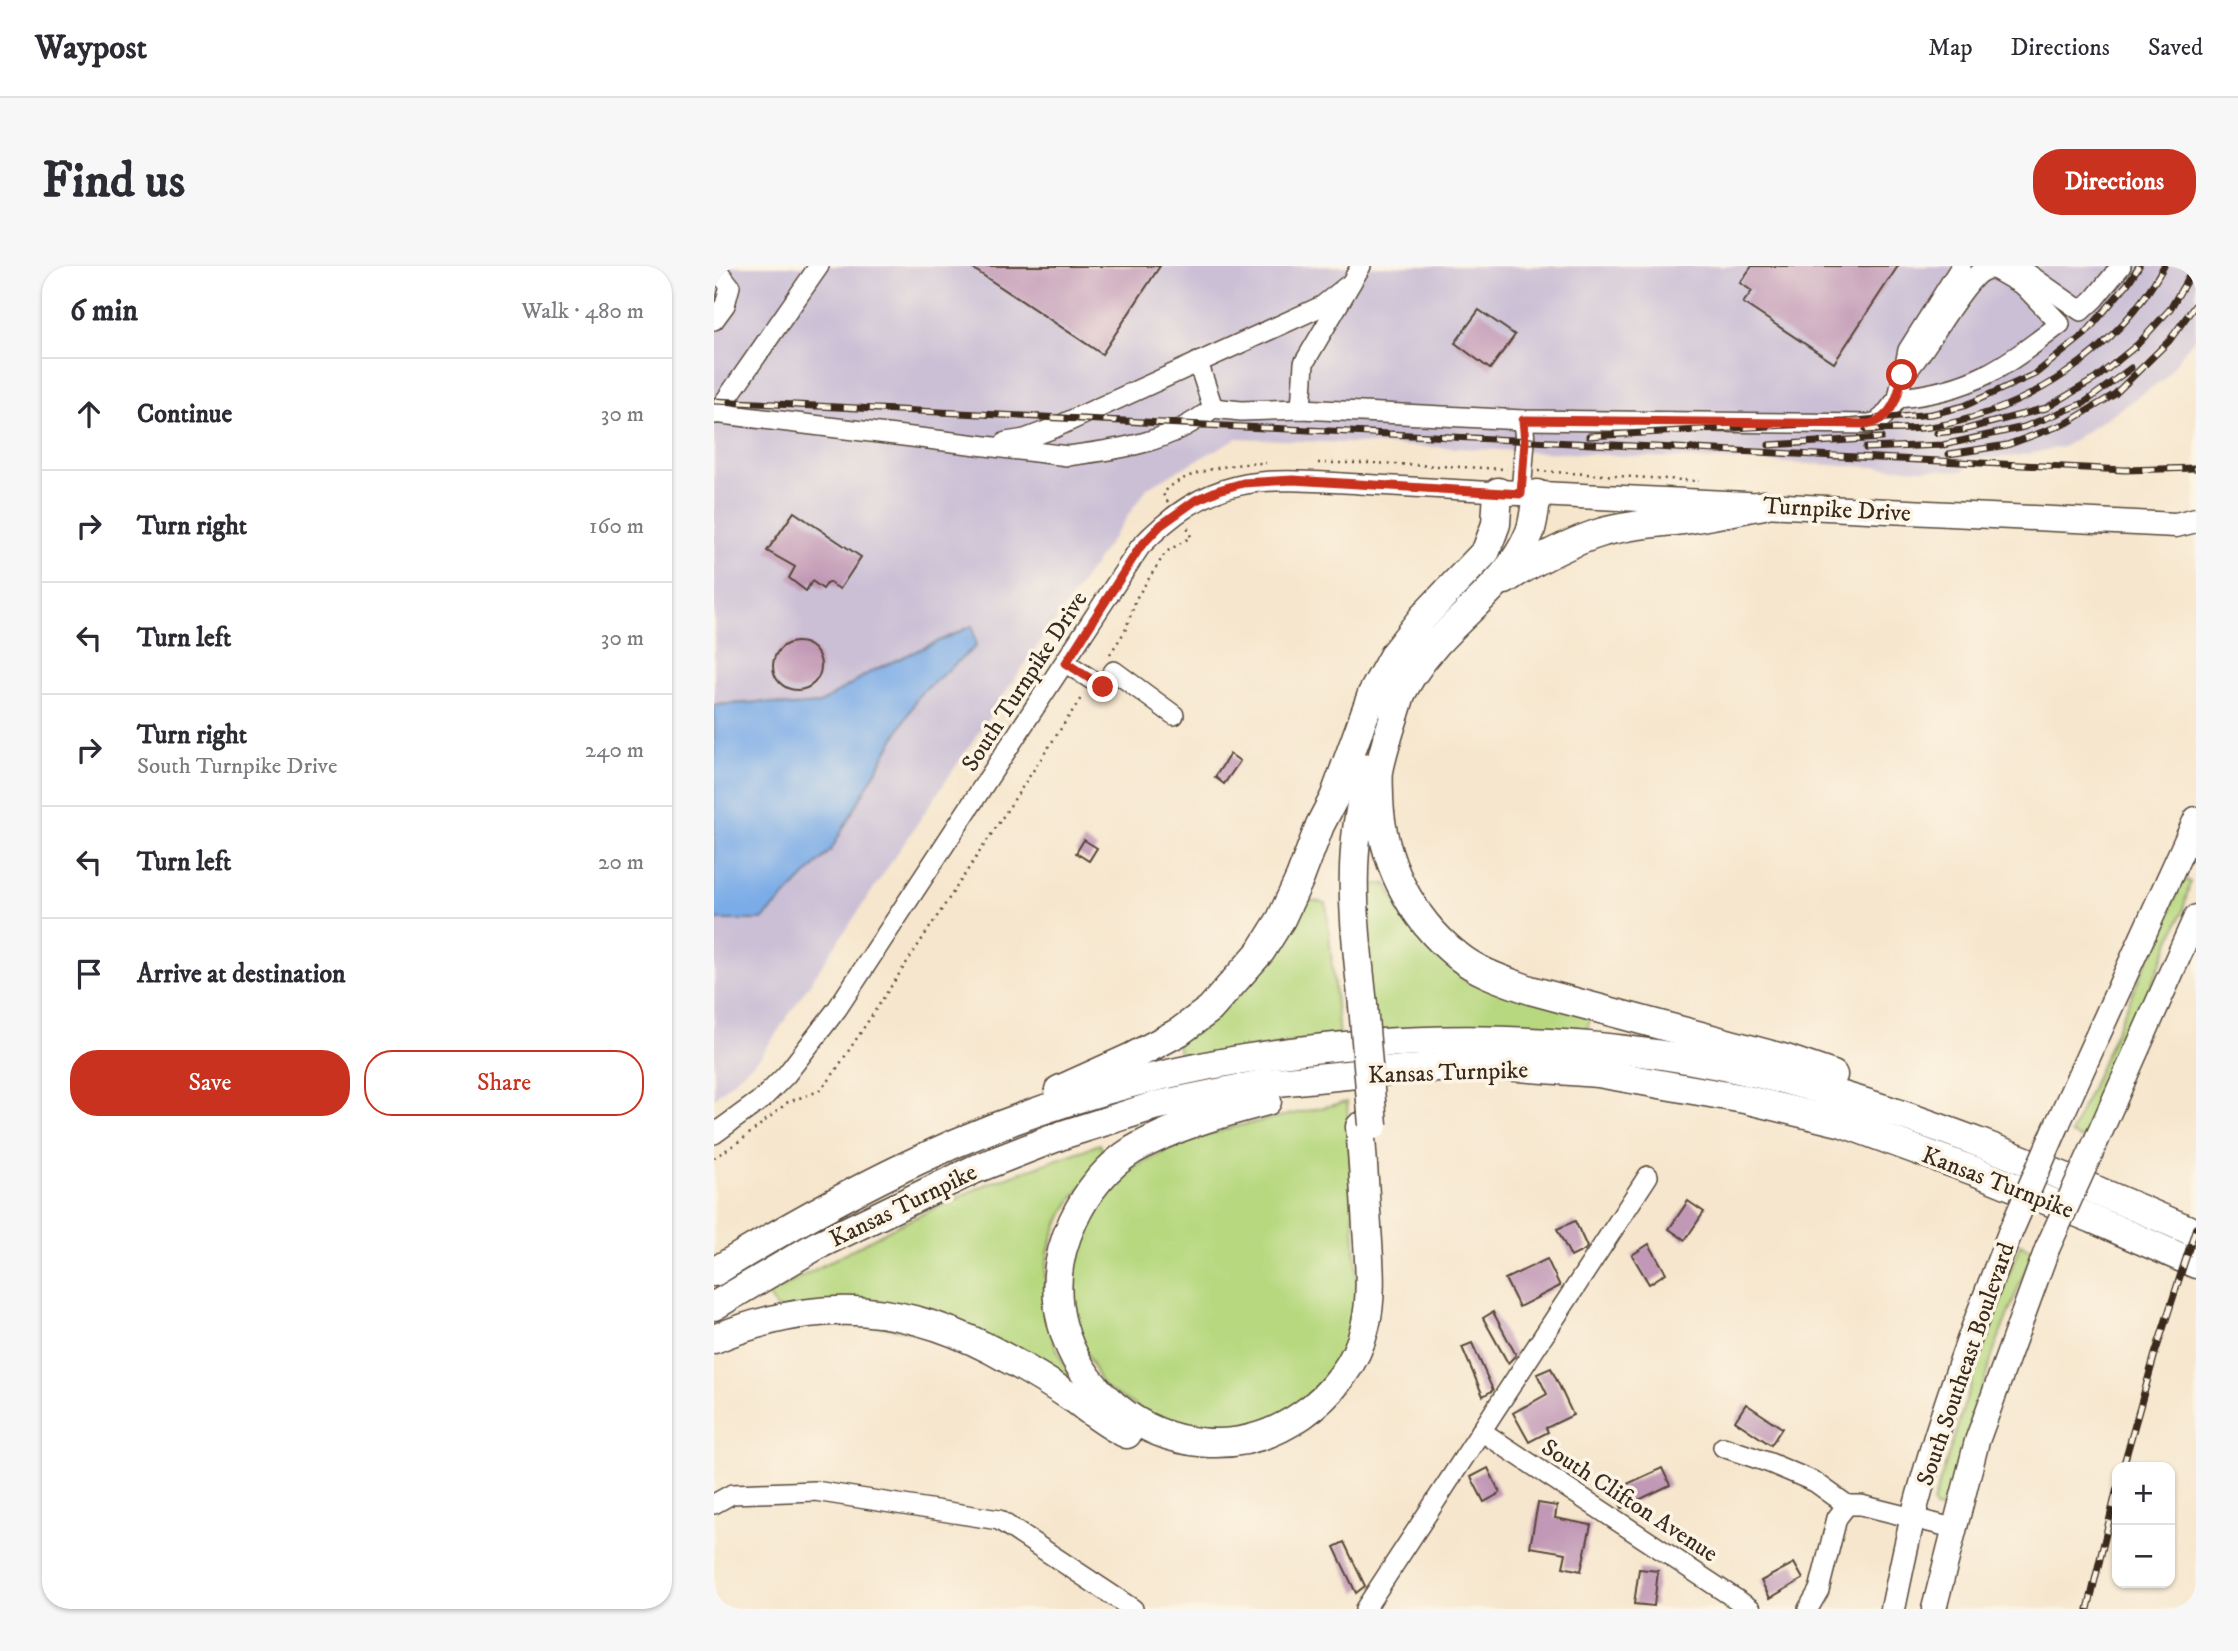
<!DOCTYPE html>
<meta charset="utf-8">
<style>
body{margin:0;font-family:"IM FELL DW Pica",serif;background:#f7f7f7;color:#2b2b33}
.controls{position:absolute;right:21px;bottom:21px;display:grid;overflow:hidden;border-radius:14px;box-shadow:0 2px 5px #0004}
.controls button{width:63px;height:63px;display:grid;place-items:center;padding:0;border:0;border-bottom:2px solid #e1e1e2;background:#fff;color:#2b2b33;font:35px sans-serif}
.stop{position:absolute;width:21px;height:21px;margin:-16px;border:5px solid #c8321e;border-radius:50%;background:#fff}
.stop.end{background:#c8321e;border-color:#fff;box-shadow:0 2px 7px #0008}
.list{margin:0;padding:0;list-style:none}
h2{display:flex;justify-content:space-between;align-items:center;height:91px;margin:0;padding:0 28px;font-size:30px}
h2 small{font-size:23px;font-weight:400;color:#7c7c81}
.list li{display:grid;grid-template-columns:46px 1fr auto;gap:21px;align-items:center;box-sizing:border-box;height:112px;padding:0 28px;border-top:2px solid #e1e1e2}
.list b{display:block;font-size:26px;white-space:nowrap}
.list p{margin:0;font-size:23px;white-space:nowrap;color:#7c7c81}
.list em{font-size:23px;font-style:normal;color:#7c7c81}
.actions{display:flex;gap:14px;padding:21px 28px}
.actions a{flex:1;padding:16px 0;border:2px solid #c8321e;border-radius:28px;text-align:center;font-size:24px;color:#c8321e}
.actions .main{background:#c8321e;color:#fff}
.icon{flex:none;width:38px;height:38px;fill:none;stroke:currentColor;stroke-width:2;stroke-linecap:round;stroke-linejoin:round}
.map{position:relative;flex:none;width:1482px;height:1343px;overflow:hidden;border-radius:28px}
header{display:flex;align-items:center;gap:42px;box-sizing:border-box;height:98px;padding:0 35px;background:#fff;border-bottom:2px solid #e1e1e2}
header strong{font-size:33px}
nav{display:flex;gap:38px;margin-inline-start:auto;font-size:24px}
.intro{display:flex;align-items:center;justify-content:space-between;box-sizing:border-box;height:168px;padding:0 42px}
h1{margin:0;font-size:49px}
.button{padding:18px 32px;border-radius:28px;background:#c8321e;color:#fff;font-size:24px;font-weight:700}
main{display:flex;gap:42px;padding:0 42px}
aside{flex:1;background:#fff;border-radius:28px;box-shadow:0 2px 5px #0004}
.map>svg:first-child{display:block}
</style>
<header>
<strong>Waypost</strong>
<nav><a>Map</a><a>Directions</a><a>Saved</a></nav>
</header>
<div class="intro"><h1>Find us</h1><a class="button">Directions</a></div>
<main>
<aside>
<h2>6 min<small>Walk · 480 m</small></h2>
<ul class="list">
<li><svg class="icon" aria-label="ahead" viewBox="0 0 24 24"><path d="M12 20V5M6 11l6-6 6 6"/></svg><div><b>Continue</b></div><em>30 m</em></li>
<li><svg class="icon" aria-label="right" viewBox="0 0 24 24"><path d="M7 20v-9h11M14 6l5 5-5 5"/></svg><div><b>Turn right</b></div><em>160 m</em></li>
<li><svg class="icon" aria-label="left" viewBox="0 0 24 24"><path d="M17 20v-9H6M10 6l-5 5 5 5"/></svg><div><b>Turn left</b></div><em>30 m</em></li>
<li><svg class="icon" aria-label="right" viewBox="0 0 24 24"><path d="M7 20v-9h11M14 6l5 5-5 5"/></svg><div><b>Turn right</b><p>South Turnpike Drive</p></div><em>240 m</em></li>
<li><svg class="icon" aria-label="left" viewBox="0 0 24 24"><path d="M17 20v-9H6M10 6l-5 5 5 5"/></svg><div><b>Turn left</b></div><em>20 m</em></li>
<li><svg class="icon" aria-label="arrive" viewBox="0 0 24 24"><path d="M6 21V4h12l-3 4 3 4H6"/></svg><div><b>Arrive at destination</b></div></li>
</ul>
<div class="actions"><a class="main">Save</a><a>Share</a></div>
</aside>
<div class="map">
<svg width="1482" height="1343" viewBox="0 0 1482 1343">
<rect width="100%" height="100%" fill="#fcf5e5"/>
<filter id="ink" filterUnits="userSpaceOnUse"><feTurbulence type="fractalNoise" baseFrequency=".0143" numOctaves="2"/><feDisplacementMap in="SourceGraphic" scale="14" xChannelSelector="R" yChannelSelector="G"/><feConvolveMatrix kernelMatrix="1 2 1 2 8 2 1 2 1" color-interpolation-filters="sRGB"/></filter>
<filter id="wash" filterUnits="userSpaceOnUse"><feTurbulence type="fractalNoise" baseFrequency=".00686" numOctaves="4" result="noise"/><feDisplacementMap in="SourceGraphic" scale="28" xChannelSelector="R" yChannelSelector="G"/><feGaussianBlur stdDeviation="1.57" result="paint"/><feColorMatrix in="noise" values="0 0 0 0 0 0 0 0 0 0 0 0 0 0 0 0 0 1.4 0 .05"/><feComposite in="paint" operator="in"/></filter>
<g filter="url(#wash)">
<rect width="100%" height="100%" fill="#f6e6cd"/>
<!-- industrial -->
<path fill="#cbbfd5" d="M0,0H1482V70L1449,114L1349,181L1296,191L1252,193L1250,205L523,172L434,221L295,421L47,790L0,832Z"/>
<!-- green -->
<g fill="#b7d87f" stroke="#79814e" stroke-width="2">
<path d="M1472,614L1476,616L1469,644L1412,779L1368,873L1357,868L1466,619Z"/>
<path d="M673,618L690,651L876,752L872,769L764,760L656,768L648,619Z"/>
<path d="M584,632L612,637L625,770L466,794L463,778Z"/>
<path d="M633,836L643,1013L640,1053L633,1076L618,1104L581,1143L528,1166L460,1162L389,1121L354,1050L359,982L386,929L412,905L473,875L520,861Z"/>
<path d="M386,878L392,893C374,914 355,933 344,958C322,1005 330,1065 355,1108L346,1115L291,1082L62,1042L54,1029L178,962L271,919Z"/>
<path d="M1306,978L1319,984L1280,1084L1231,1240L1227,1243L1221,1242L1219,1237L1266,1090Z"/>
</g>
<!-- water -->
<path fill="#7cace7" stroke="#5c6b82" stroke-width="2" d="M258,360L262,380L205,429L117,584L48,654H0V439L47,436L78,440L105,438L158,405Z"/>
<g id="blocks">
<!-- building -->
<g fill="#c198b6">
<path d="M255,0H446L388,88Z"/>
<path d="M1038,0H1184L1120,97L1029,37L1038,25L1026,17Z"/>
<path d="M765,44L801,69L776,103L741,77Z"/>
<path d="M80,246L147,291L126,323L114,316L109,323L98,315L92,325L75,312L81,301L53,285Z"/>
<circle cx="83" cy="400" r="24"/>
<path d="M516,488L526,495L510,518L501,511Z"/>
<path d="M370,574L383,582L375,595L362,587Z"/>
<path d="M974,935L990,946L971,974L955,963Z"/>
<path d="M861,955L873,981L871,984L857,991L843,963Z"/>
<path d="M935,978L952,1007L935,1018L918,989Z"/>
<path d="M833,993L846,1020L805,1041L791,1013Z"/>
<path d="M779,1046L802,1089L794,1097L769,1052Z"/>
<path d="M758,1077L779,1124L769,1130L748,1081Z"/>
<path d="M837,1102L859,1149L832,1162L834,1166L815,1176L799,1147L833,1128L823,1108Z"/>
<path d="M1032,1138L1068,1162L1057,1179L1021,1155Z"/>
<path d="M774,1202L786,1227L770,1236L757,1211Z"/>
<path d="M948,1202L956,1219L908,1242L900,1224Z"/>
<path d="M824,1237L843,1240L841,1252L877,1259L867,1305L849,1301L852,1287L816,1281Z"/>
<path d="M630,1276L651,1320L642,1327L620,1281Z"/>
<path d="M1080,1297L1089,1313L1056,1332L1047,1315Z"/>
<path d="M925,1303L944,1305L940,1340L920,1338Z"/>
</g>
</g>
</g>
<g filter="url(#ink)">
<use href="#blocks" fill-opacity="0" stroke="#574638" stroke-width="2"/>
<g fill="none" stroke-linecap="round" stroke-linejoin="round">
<defs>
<g id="minor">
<path d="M0,0L16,20L11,39L0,54"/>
<path d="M1303,0L1367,45L1380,33L1407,0"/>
<path d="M484,96L499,142"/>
<path d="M1184,132C1258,125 1289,102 1346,58L1310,20L1280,3C1276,3 1272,3 1269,5C1250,13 1212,86 1192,106"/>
<path d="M587,143L590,97L647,0"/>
<path d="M0,147L354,190C408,183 455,177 499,142L527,145L587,143L809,154L1155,158L1163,156L1170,150L1184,132L1194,84L1247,0"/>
<path d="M2,148L105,0"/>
<path d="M292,176L311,173L340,162L608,40L633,20"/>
<path d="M807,228L811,175L809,154"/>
<path d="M352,397L389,421L400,405L460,449"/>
<path d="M0,868L48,833L72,809L123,743L426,281C498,206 548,212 645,218C691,221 738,223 784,226"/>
<path d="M767,1165L1037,1343"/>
<path d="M1009,1181L1056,1197L1101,1216L1133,1239"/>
<path d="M0,1238L18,1228L101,1225L285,1254L419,1343"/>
<path d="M651,1343L934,910"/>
<path d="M1094,1343L1105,1324L1123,1252L1133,1239H1147L1239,1262"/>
</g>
<g id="major">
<path d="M784,226L1462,259L1482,254"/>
<path d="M1344,857L1482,553"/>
<path d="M1383,873L1482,651"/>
<path d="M1179,1343C1185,1314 1191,1284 1198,1255C1223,1156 1259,1061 1296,967"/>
<path d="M1220,1343L1263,1175L1333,983"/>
</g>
<g id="highway">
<path d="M791,314C822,294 853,277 889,266C915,259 942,257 969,254C996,250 1023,244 1050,239"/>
<path d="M687,428C680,453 670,479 665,505C664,514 665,523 665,532C667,593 696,652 744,690C765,707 792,715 816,724L1072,793L1119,809"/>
<path d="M679,445C689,421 705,397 723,377C755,341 797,313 816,266C820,255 821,240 823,228"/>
<path d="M649,739C640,655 631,585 656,502"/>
<path d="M345,824L416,792L465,766L496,743L547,685L567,653L586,612L606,559L620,532L658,428L680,388L709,351L772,285L782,258L784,226"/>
<path d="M553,835C508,847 460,860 419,884C392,901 372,927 359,955C291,1099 461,1238 588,1149C617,1129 643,1097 651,1061C659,1029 655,994 653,961C651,928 649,894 646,861"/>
<path d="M0,1006C76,959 160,913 242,877C502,766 805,744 1079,816C1218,852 1350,910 1482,967"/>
<path d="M0,1040L102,980L259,904L351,868L440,840L553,817L672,805L776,799L884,807L1030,833L1129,857L1263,906L1379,953L1482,998"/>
<path d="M0,1073C106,1029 197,1037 296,1094C318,1106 339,1119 360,1133C378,1146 393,1159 413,1168"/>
</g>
</defs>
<!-- minor casing -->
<use href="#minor" stroke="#574638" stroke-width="22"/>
<!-- major casing -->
<use href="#major" stroke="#574638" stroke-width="27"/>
<!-- highway casing -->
<use href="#highway" stroke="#574638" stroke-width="31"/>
<!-- path -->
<g stroke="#574638" stroke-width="2.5" stroke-dasharray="2 5" stroke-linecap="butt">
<path d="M604,197H657L793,203"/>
<path d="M824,205L985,215"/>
<path d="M454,236L449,228C467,204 523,197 552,197"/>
<path d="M396,388L411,365L423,331L452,286L477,271L473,260"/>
<path d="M0,892L29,873L74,836L105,825L116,813L369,429"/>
</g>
<!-- minor -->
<use href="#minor" stroke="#fff" stroke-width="19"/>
<!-- major -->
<use href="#major" stroke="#fff" stroke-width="24"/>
<!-- highway -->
<use href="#highway" stroke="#fff" stroke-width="28"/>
<defs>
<g id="rail">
<path d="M0,135L1411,204L1482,202"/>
<path d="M1152,164C1173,163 1195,164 1216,161C1313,146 1403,86 1450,0"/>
<path d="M1223,167L1249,164L1332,142L1381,113L1423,79L1456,43L1481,0"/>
<path d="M875,170L1131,156L1218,148L1250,140L1321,108L1371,68L1414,17L1425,0"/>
<path d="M1055,179L1167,172"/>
<path d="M1152,182L1229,179L1310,161L1370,137L1417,102"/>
<path d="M1235,188L1293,179L1353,157L1401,128L1455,75L1482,38"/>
<path d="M1409,1201L1441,1088L1482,961"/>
<path d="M1374,1343L1403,1222"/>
</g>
</defs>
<!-- rail casing -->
<use href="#rail" stroke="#3b2a1e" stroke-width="7"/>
<!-- rail -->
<use href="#rail" stroke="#fcf5e5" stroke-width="4.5" stroke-dasharray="13" stroke-linecap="butt"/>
<defs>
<g id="major-bridge">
<path d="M1296,967L1344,857"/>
<path d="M1333,983L1383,873"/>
</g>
<path id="highway-bridge" d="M649,739L659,859"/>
</defs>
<!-- major-bridge casing -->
<use href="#major-bridge" stroke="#574638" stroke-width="27" stroke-linecap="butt"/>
<!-- highway-bridge casing -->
<use href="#highway-bridge" stroke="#574638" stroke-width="31" stroke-linecap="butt"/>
<!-- major-bridge -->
<use href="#major-bridge" stroke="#fff" stroke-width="24"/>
<!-- highway-bridge -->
<use href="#highway-bridge" stroke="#fff" stroke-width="28"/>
</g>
</g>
<g fill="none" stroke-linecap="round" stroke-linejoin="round" filter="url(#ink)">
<!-- route -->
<path stroke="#c8321e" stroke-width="9" d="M389,421L352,397L426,281L447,259L482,234L505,224L529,217L579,214L807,228L811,175L809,154L1155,158C1178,152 1185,130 1188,109"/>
</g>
<g text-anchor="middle" stroke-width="7" stroke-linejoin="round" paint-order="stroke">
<!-- street labels -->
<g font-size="24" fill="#3b2a1e" stroke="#fcf5e5">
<text transform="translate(1123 243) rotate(3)" y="8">Turnpike Drive</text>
<text transform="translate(310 415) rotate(-57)" y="8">South Turnpike Drive</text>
<text transform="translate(734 806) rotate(-2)" y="8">Kansas Turnpike</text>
<text transform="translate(1284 916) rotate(21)" y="8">Kansas Turnpike</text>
<text transform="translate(189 939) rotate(-26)" y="8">Kansas Turnpike</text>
<text transform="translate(1251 1098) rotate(-71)" y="8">South Southeast Boulevard</text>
<text transform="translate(916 1234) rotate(33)" y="8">South Clifton Avenue</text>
</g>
</g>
</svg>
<div class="controls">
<button>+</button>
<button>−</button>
</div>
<div class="stop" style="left:1188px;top:109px"></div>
<div class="stop end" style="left:389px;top:421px"></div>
</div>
</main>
